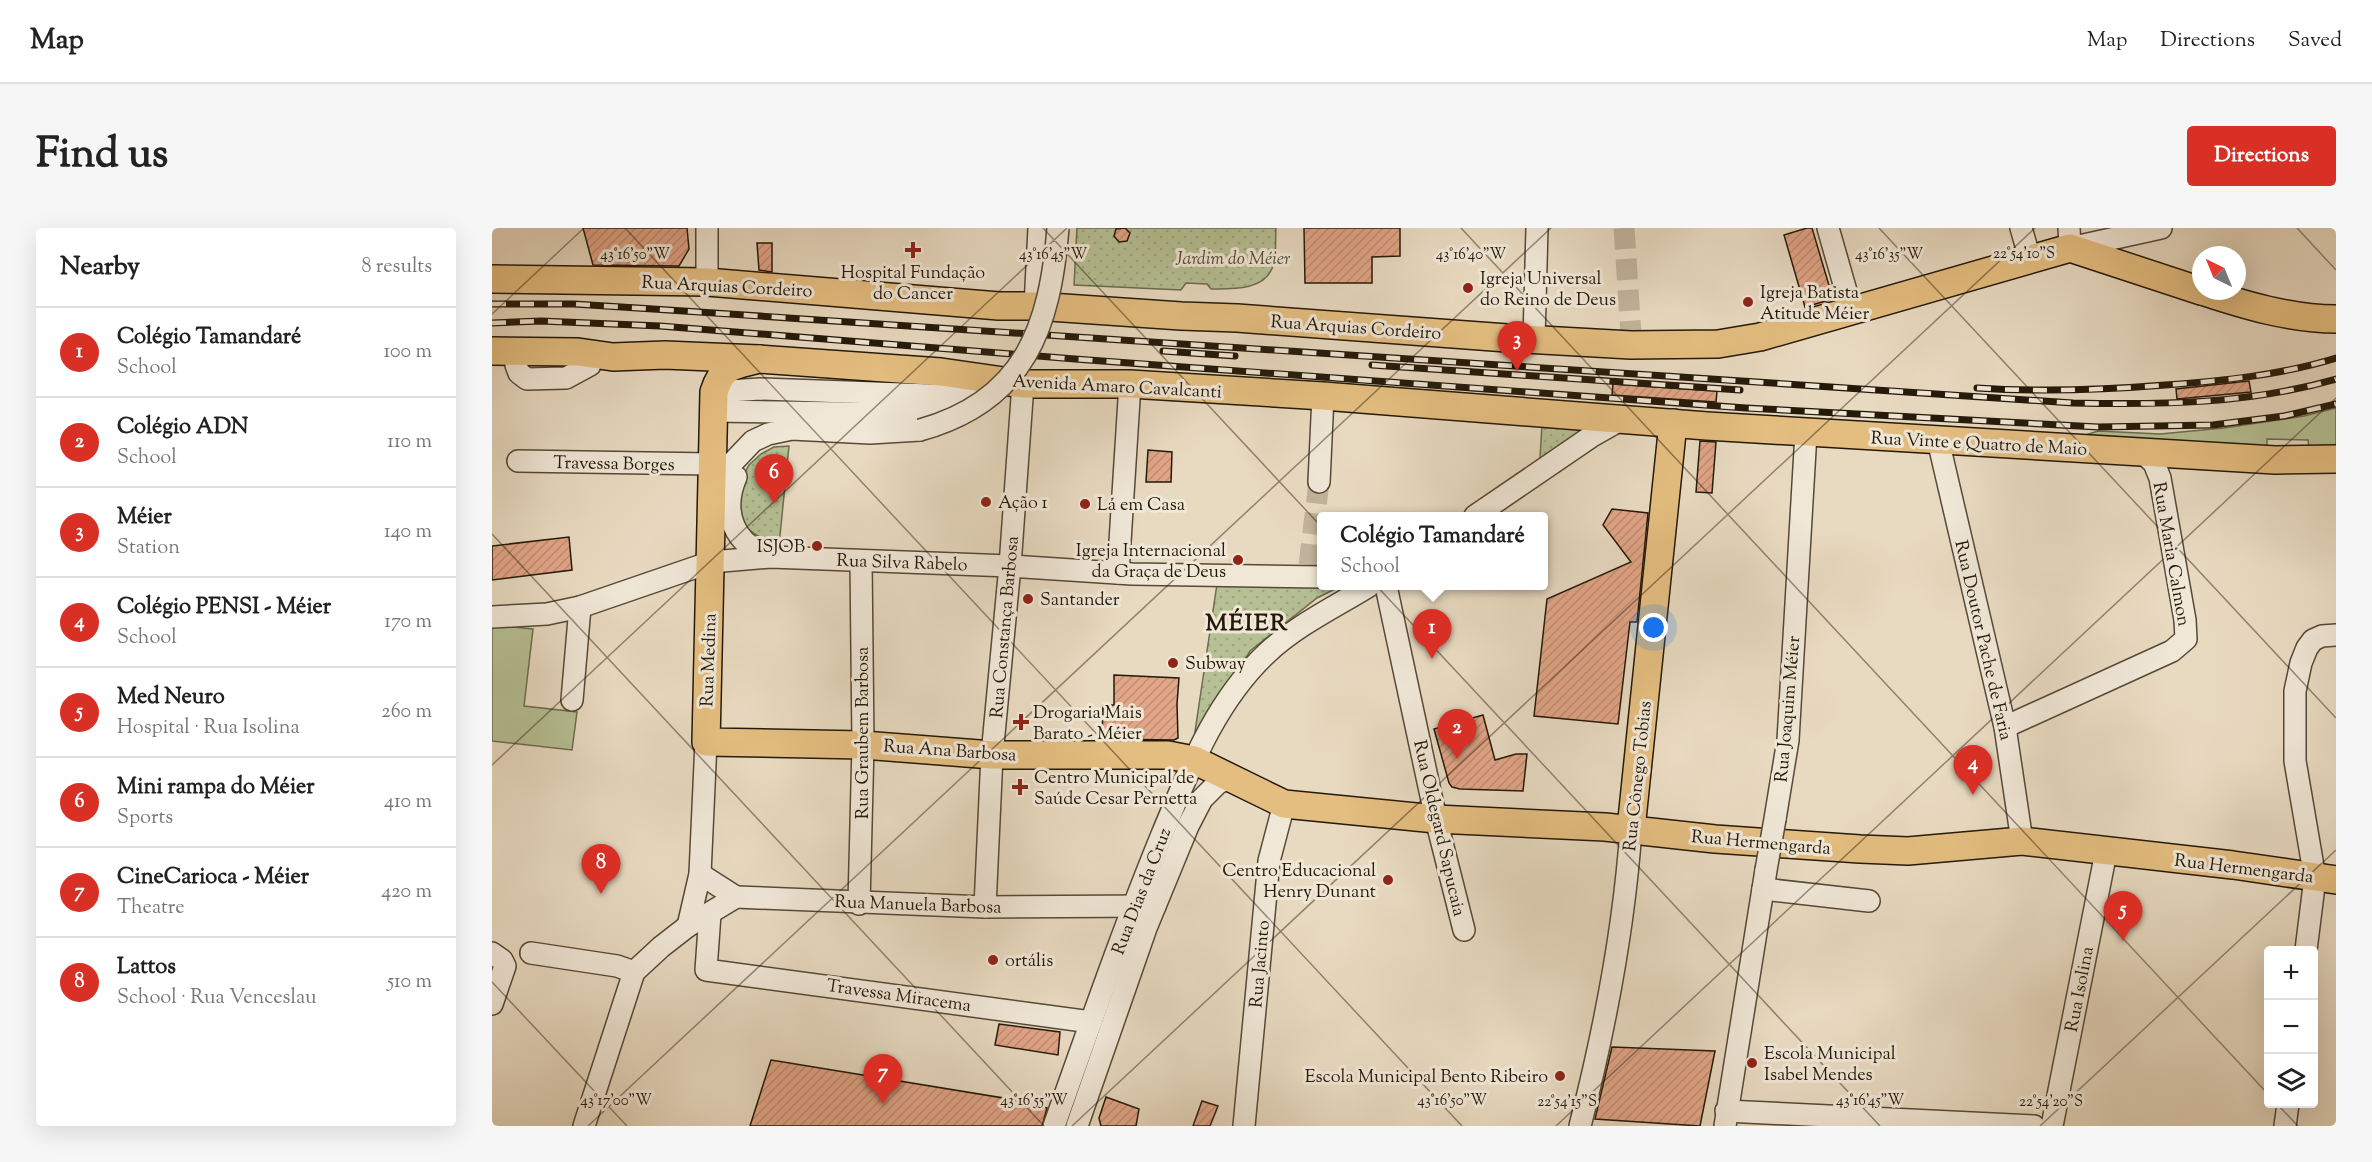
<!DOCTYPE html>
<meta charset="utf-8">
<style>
body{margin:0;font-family:"Sorts Mill Goudy",serif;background:#f6f6f6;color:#222}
.controls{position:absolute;right:18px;bottom:18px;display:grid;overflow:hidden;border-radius:6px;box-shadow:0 6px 24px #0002}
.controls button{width:54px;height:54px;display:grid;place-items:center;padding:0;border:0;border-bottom:2px solid #e0e0e0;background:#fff;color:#222;font:30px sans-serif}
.compass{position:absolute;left:1700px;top:18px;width:54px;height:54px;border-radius:50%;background:#fff;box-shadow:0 6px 24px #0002;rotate:317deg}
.you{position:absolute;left:1162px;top:400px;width:21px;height:21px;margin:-15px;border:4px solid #fff;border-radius:50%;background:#1a73e8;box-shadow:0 0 0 9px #1a73e833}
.badge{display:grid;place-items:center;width:39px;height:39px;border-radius:50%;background:#d93025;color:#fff;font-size:20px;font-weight:700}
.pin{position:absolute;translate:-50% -50px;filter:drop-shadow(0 2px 3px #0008)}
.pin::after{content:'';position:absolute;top:32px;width:21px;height:18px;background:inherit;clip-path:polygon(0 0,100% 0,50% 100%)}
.popup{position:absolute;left:825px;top:284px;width:231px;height:78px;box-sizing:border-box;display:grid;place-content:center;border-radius:6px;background:#fff;filter:drop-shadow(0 2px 4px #0005);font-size:20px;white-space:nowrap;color:#767676}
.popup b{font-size:22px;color:#222}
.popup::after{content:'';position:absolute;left:50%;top:100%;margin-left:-12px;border:12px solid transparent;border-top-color:#fff}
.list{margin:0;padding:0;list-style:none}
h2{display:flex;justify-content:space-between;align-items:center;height:78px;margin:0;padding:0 24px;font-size:26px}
h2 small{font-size:20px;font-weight:400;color:#767676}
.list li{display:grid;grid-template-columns:39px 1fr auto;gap:18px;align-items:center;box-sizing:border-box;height:90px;padding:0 24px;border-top:2px solid #e0e0e0}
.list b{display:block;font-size:22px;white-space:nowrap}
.list p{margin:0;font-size:20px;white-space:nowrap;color:#767676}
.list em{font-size:20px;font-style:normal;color:#767676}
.icon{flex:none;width:33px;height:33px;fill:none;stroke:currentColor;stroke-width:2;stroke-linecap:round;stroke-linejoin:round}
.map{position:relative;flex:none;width:1844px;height:898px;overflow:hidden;border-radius:6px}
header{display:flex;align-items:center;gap:36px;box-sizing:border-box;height:84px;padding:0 30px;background:#fff;border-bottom:2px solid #e0e0e0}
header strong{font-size:28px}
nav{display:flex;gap:33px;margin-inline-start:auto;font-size:21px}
.intro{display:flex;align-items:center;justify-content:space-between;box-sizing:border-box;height:144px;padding:0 36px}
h1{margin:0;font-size:42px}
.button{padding:15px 27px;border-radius:6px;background:#d93025;color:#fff;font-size:21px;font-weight:700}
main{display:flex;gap:36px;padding:0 36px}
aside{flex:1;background:#fff;border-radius:6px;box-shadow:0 6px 24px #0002}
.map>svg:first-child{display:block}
</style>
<header>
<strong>Map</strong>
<nav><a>Map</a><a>Directions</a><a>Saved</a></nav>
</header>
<div class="intro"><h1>Find us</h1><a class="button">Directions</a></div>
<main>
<aside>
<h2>Nearby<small>8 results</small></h2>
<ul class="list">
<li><span class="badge">1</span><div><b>Colégio Tamandaré</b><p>School</p></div><em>100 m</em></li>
<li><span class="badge">2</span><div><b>Colégio ADN</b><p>School</p></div><em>110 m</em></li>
<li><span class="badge">3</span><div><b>Méier</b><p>Station</p></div><em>140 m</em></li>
<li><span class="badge">4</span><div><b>Colégio PENSI - Méier</b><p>School</p></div><em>170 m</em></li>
<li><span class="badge">5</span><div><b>Med Neuro</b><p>Hospital · Rua Isolina</p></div><em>260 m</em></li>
<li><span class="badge">6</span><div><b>Mini rampa do Méier</b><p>Sports</p></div><em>410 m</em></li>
<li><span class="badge">7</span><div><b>CineCarioca - Méier</b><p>Theatre</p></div><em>420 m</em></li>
<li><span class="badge">8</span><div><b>Lattos</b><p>School · Rua Venceslau</p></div><em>510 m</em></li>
</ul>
</aside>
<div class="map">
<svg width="1844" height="898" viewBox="0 0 1844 898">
<defs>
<pattern id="park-dots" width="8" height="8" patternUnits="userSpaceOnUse" patternTransform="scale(1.5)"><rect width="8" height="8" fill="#b5c094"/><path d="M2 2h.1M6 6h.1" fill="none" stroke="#9ca47e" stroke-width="1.8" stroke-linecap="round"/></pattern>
<pattern id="building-hatch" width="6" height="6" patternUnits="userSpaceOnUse" patternTransform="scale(1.5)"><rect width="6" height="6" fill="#e1a587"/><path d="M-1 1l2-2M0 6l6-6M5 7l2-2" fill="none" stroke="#c18d73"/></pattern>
</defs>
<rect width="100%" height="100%" fill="#e8dac1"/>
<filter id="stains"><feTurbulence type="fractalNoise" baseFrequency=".00333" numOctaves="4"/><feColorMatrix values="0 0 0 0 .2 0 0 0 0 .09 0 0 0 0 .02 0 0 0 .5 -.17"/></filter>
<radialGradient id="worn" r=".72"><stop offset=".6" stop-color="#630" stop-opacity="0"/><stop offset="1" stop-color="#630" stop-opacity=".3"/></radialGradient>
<!-- grass -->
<g fill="#b5c094" stroke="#6c6c4e" stroke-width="1.5">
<path d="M1844,180V219L1817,221L1816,212L1775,211V221L1587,209L1606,203L1668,206L1732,200L1812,188Z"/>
<path d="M0,397L41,401L32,478L85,484L80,522L0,513Z"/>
</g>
<!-- park -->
<g fill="url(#park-dots)" stroke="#6c6c4e" stroke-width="1.5">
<path d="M585,0H784C783,12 785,27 781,38C773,63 739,61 719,61L715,56L694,55L689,62L582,57Z"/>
<path d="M1050,196L1093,201L1052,236L1048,230Z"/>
<path d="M297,218L287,317C270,312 259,305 247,292V254L257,237L269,226L282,219Z"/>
<path d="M725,356L847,359L825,370L758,423L701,517Z"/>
</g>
<!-- building -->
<g fill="url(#building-hatch)" stroke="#241909" stroke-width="1.5">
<path d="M91,0H195L197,21L187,38L101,37Z"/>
<path d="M633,0L638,5L635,13L627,14L622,8L624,1Z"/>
<path d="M812,0H908V28L880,29V55H813Z"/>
<path d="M1315,0H1320L1341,71L1313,79L1292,7Z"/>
<path d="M265,15H280V44L267,42Z"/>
<path d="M1757,153L1759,164L1685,171L1684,161Z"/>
<path d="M1121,156L1225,163L1224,174L1120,167Z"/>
<path d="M1208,213L1224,214L1220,265L1204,264Z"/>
<path d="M656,222L680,224L679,254H654Z"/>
<path d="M1120,281L1156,285L1145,394H1138L1126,496L1042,488L1055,371L1139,334L1111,297Z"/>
<path d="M77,309L80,342L0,352V318Z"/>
<path d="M622,447L687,450L685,476L686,510L682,512L610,511L611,477H622Z"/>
<path d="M991,487L1003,532L1024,526H1035L1031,563L968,561L960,559L957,555L942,501Z"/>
<path d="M507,796L568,804L566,827L503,817Z"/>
<path d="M1120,819L1223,823L1208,898L1103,891Z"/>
<path d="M279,832L542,875L555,880L550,898H258Z"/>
<path d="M614,869L647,881L644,898H609L607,890Z"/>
<path d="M710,873L726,878L718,898H701Z"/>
</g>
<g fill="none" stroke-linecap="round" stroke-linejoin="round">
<!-- minor-tunnel -->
<g stroke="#c1b39c" stroke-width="21" stroke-dasharray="21 10" stroke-linecap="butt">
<path d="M1132,0L1139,106"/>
<path d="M817,337L827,254"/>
</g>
<defs>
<g id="minor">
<path d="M215,0V54"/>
<path d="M1336,0L1360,84"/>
<path d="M1529,0L1538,31"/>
<path d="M1577,0L1578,20L1669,0"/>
<path d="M543,78L547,0"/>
<path d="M1042,111L1045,0"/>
<path d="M24,137L27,145L35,151L74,150L98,137"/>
<path d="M222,164L268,161L467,168"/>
<path d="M222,183L419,186L455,178L499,151"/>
<path d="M1446,212L1513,499L1530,613"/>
<path d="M26,233L219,236"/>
<path d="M244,249C229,284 242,318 279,328"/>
<path d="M827,254L831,168"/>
<path d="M223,269L231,249L241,234L261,213L276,206L300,201L378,205L428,202"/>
<path d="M983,288L1100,208L1130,191"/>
<path d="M626,345L638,156"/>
<path d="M894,358L944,591L972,702"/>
<path d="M0,389L55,386L88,379L219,334L279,329L518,338L640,346L829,349"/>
<path d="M80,472L88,379"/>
<path d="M1513,499L1680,423L1694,411L1693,392L1668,250L1662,235L1651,225"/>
<path d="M1283,591L1296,512L1314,205"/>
<path d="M208,646L244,669"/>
<path d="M1271,661L1377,673"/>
<path d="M367,676L371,517L369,333"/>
<path d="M493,679L500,527L518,338L531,156"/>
<path d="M218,686L214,742L599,794"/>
<path d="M196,698L208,646L214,514"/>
<path d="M1814,722L1823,650L1803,533V463L1809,435L1815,420L1821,412L1830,408L1844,407"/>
<path d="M0,725L10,732L13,738L0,776"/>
<path d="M39,725L125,738L142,744"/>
<path d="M1234,883L1542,898"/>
<path d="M92,898L142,744L169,719L196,698L244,669L493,679L663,678"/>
<path d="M562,898C597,800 631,701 671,604C698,540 723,474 775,425C805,397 843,379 877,358"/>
<path d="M585,898L654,700L696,598L710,571L726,555L738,550"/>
<path d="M752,898L777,633L792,576"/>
<path d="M1088,898C1113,800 1132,702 1139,601"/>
<path d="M1233,898L1274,642"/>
<path d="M1560,898L1614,624"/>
<path d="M1793,898L1796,876"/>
</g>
<g id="major">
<path d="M0,51L215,54L507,78H543L689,88L745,90L1015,110L1139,117L1226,116L1268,109L1578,20L1709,63"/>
<path d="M1710,63C1752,77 1799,91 1844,91"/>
<path d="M0,123L86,124L121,129L173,127L267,131L449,144L531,156H638L831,168L1215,198L1783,232L1844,231"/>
<path d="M267,131C241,138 231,136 222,164L214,514L371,517L500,527H676L702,532L792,576L944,591L1113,599L1223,611L1368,621L1416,623L1530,613L1741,637L1844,652"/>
<path d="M1139,601L1181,195"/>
</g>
</defs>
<!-- minor casing -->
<use href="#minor" stroke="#554937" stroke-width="24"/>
<!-- major casing -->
<use href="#major" stroke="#241909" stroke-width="30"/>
<!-- minor -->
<use href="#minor" stroke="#f0e7d7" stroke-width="21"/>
<!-- major -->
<use href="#major" stroke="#e4bd80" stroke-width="27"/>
<defs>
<g id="rail">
<path d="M0,76H82L161,81L1581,175C1670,177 1757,176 1844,151"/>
<path d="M0,95L49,93L168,98L583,131L1254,180L1606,199L1721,197L1792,188L1844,176"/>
<path d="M671,123L743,128"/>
<path d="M880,137L1248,162"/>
<path d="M1485,160C1547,164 1610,162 1673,157C1730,153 1789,147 1844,130"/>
</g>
</defs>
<!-- rail casing -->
<use href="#rail" stroke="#241909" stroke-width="7"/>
<!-- rail -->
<use href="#rail" stroke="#f0e7d7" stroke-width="4.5" stroke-dasharray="14" stroke-linecap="butt"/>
<defs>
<g id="minor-bridge">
<path d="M428,202C533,173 558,99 566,0"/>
<path d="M1274,642L1283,591"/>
</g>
</defs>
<!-- minor-bridge casing -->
<use href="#minor-bridge" stroke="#554937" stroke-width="24" stroke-linecap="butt"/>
<!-- minor-bridge -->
<use href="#minor-bridge" stroke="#f0e7d7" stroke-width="21"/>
</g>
<!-- ticks -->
<path fill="none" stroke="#241909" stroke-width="1.5" stroke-opacity="0.45" d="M133,0L970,898M551,0L1388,898M969,0L1776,866M1387,0L1844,490M1805,0L1844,42M0,86L92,0M0,306L552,898M0,537L575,0M0,754L135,898M1785,876L1806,898M96,898L1059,0M580,898L1543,0M1064,898L1844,170M1548,898L1844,622"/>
<!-- markers -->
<g fill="#8f2418" stroke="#f0e7d7" stroke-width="2">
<path d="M418 13h6v6h6v6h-6v6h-6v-6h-6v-6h6z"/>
<circle cx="976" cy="60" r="6"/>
<circle cx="1256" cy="74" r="6"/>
<circle cx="494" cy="274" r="6"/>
<circle cx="593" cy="276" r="6"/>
<circle cx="325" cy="318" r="6"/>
<circle cx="746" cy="332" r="6"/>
<circle cx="536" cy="371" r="6"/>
<circle cx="681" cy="435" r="6"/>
<path d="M526 485h6v6h6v6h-6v6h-6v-6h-6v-6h6z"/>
<path d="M525 550h6v6h6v6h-6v6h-6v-6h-6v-6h6z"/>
<circle cx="896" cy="652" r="6"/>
<circle cx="501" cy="732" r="6"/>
<circle cx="1260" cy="835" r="6"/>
<circle cx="1068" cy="848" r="6"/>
</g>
<g text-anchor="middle" stroke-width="6" stroke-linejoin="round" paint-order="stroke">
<!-- park labels -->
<g font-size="18" font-style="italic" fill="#504b33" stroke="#f0e7d7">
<text x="741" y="36">Jardim do Méier</text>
</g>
<!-- poi labels -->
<g font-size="18" fill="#241909" stroke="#f0e7d7" text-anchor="start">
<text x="421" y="50" text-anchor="middle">Hospital Fundação<tspan x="421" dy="21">do Cancer</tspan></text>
<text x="988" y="56">Igreja Universal<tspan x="988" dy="21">do Reino de Deus</tspan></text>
<text x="1268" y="70">Igreja Batista<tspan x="1268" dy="21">Atitude Méier</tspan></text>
<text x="506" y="280">Ação 1</text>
<text x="605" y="282">Lá em Casa</text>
<text x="313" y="324" text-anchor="end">ISJOB</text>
<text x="734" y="328" text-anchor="end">Igreja Internacional<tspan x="734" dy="21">da Graça de Deus</tspan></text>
<text x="548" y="377">Santander</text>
<text x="693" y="441">Subway</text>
<text x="541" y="490">Drogaria Mais<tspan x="541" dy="21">Barato - Méier</tspan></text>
<text x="542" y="555">Centro Municipal de<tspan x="542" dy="21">Saúde Cesar Pernetta</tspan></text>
<text x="884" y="648" text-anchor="end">Centro Educacional<tspan x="884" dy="21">Henry Dunant</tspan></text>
<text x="513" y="738">ortális</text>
<text x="1272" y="831">Escola Municipal<tspan x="1272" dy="21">Isabel Mendes</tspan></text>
<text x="1056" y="854" text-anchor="end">Escola Municipal Bento Ribeiro</text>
</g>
<!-- street labels -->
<g font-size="18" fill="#241909" stroke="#f0e7d7">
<text transform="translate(235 58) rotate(3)" y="6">Rua Arquias Cordeiro</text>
<text transform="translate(864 99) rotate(4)" y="6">Rua Arquias Cordeiro</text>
<text transform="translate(625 158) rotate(3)" y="6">Avenida Amaro Cavalcanti</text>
<text transform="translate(1487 215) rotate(3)" y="6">Rua Vinte e Quatro de Maio</text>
<text transform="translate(122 235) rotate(1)" y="6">Travessa Borges</text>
<text transform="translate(1680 326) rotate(80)" y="6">Rua Maria Calmon</text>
<text transform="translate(410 334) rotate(2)" y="6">Rua Silva Rabelo</text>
<text transform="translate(512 399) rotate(-85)" y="6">Rua Constança Barbosa</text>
<text transform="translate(1492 412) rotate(77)" y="6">Rua Doutor Pache de Faria</text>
<text transform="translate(216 432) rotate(-88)" y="6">Rua Medina</text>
<text transform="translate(1295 481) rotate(-85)" y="6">Rua Joaquim Méier</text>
<text transform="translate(370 505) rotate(-90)" y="6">Rua Graubem Barbosa</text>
<text transform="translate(458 522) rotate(4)" y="6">Rua Ana Barbosa</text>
<text transform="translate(1145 548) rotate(-84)" y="6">Rua Cônego Tobias</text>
<text transform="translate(948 600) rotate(77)" y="6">Rua Oldegard Sapucaia</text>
<text transform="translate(1269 614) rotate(5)" y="6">Rua Hermengarda</text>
<text transform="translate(1752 640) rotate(7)" y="6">Rua Hermengarda</text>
<text transform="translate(649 663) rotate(-69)" y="6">Rua Dias da Cruz</text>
<text transform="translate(426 676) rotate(2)" y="6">Rua Manuela Barbosa</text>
<text transform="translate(767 736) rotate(-85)" y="6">Rua Jacinto</text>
<text transform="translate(1587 761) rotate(-79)" y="6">Rua Isolina</text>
<text transform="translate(407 767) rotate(8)" y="6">Travessa Miracema</text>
</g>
<!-- district labels -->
<g font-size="24" font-weight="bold" letter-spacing="1.5" fill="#241909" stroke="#f0e7d7">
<text x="755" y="402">MÉIER</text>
</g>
</g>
<g font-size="15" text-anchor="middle" fill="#241909" stroke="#f0e7d7" stroke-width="6" stroke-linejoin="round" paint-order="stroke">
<text x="1532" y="30">22°54'10"S</text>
<text x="143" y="31">43°16'50"W</text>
<text x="979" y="31">43°16'40"W</text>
<text x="561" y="31">43°16'45"W</text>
<text x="1397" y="31">43°16'35"W</text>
<text x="124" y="877">43°17'00"W</text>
<text x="542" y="877">43°16'55"W</text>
<text x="960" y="877">43°16'50"W</text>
<text x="1378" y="877">43°16'45"W</text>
<text x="1075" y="878">22°54'15"S</text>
<text x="1559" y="878">22°54'20"S</text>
</g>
<rect width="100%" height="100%" filter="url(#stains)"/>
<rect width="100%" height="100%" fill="url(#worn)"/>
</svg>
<div class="controls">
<button>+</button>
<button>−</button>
<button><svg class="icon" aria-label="layers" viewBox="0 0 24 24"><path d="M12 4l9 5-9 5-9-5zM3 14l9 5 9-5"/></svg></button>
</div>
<svg class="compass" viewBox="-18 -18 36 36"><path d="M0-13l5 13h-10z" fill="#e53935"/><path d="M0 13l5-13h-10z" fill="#767676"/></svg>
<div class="you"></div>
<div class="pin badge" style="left:940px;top:431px">1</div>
<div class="popup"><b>Colégio Tamandaré</b>School</div>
<div class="pin badge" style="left:965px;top:531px">2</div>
<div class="pin badge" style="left:1025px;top:143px">3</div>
<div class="pin badge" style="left:1481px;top:567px">4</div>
<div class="pin badge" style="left:1631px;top:713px">5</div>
<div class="pin badge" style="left:282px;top:276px">6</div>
<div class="pin badge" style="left:391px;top:876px">7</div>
<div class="pin badge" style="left:109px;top:666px">8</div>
</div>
</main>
